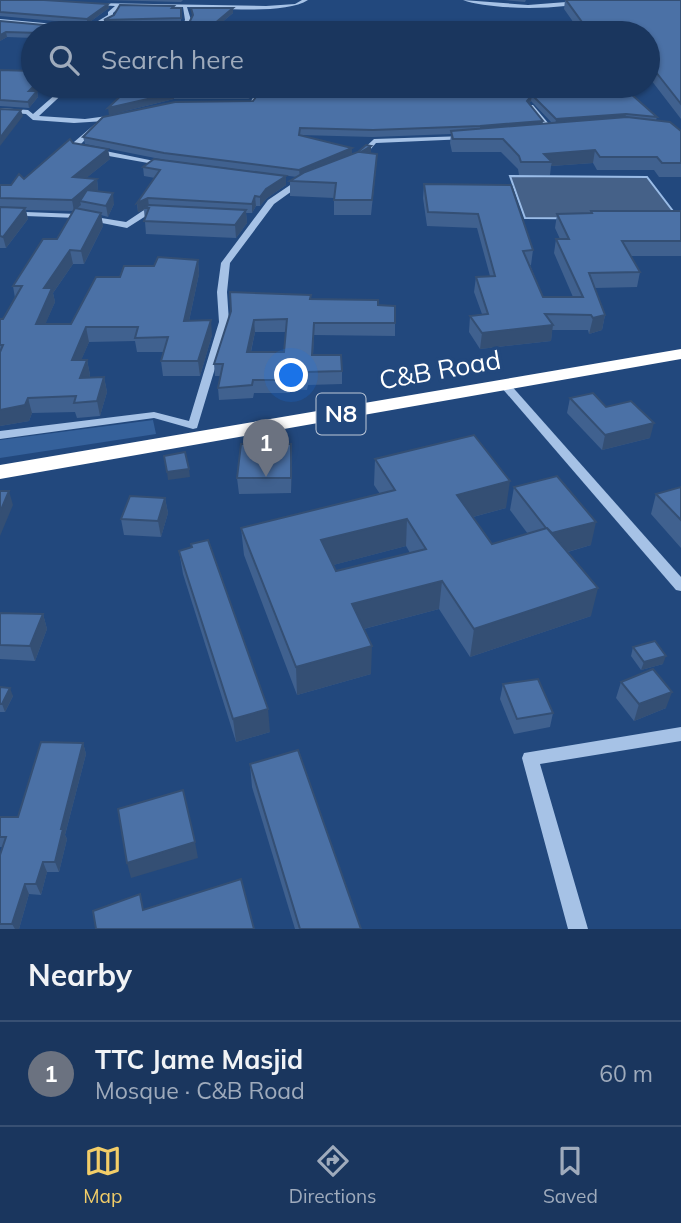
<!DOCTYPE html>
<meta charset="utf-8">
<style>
body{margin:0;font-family:Mulish,sans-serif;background:#274167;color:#f1f3f6}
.you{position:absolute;left:292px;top:376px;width:24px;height:24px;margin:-18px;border:5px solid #fff;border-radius:50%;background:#1a73e8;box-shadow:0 0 0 10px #1a73e833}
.badge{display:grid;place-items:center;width:46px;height:46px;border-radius:50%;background:#f2cd68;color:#fff;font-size:23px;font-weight:700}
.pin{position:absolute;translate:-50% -58px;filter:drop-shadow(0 2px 4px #0008)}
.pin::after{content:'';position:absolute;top:37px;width:24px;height:21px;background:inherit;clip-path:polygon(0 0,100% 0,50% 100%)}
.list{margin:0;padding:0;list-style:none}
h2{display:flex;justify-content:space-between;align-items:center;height:91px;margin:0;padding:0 28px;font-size:30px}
h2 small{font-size:23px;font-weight:400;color:#9fabbc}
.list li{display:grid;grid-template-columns:46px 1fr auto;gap:21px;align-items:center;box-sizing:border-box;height:105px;padding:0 28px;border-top:2px solid #385073}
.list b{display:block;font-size:26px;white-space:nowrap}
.list p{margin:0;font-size:23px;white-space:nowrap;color:#9fabbc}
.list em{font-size:23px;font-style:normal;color:#9fabbc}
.icon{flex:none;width:38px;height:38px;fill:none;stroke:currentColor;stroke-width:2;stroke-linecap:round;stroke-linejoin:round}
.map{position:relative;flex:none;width:681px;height:929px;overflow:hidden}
.search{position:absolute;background:#1a365e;box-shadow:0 2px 5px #0004;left:21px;right:21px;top:21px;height:77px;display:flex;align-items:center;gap:18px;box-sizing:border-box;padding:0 24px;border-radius:38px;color:#9fabbc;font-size:26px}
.sheet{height:196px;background:#1a365e}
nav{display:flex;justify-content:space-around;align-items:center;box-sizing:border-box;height:98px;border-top:2px solid #385073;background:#1a365e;font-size:19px;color:#9fabbc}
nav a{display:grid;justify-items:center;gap:4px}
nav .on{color:#f2cd68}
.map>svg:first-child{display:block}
</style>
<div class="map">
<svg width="681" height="929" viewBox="0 0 681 929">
<rect width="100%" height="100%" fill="#22487d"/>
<!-- green -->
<path fill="#35619b" d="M153,420L156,434L0,458V440Z"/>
<!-- water -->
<path fill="#456188" stroke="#9abce7" stroke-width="2" d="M510,176L647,177L679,219L525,218Z"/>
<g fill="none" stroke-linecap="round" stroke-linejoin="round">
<!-- minor -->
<g fill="#a6c2e6" fill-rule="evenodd">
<path d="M302,0H308C285,15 217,8 187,7L191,20L187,27C130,38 58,28 0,23V19L88,27L108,15V12L115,6L93,5L95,3L266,6L295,4ZM121,6L183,7L185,20L183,25L167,27H95L113,17V13Z"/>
<path d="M463,0L528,5L592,0C565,11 490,10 463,0Z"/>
<path d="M65,86H71L39,116L85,119L115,115L118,117L105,121L74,123L33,120L26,114L0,112V108L28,110L33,114Z"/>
<path d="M260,86H266L252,106H248Z"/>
<path d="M529,105H533L554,130V132H550L529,107Z"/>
<path d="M95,124L98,126L81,144V146L169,164L165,166L75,150L74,142Z"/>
<path d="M465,136L468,138L467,139L376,143L363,158L356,156L374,139Z"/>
<path d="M299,179L306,181L274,204L230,263L227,292L229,322L197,428L193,429L154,418L0,439V431L154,412L189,421L219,322L217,292L221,263L268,200Z"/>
<path d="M144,210H159L163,212L159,214H149L127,228L77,218L0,215V211L77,214L126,222Z"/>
<path d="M505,382L509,383L681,577V591L676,590L501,387L500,385Z"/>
<path d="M681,727V741L540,764L588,929H568L522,758L524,753Z"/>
</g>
<!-- highway -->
<path fill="#fff" fill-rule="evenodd" d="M681,349V359L0,479V465Z"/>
</g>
<!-- wall -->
<g fill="#40618f" fill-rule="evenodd">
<path d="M0,0L108,4L109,8L87,24L0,16Z"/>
<path d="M102,0H183L181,2Z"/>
<path d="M504,0H526L525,2Z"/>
<path d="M565,0H681V119L648,76V33H581L564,9Z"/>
<path d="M174,6V8H181V23L105,24L104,20Z"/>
<path d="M191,8L233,13L214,29L190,27L189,23L193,16Z"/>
<path d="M0,21L88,29L166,31L181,26V31L33,33V38L7,37L0,41Z"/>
<path d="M0,70L37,91L38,97L29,108L0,106Z"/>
<path d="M131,86H257L249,99H174L109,115Z"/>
<path d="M264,86H322L316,96H382L379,86H622L657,117L656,120L681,131V177H659L654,170H597L593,163L551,166L550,175H519L518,169L501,152H452L450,143L451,134L373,137L301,135L352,154L371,153L377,154L376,168L371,215H334V198L290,196V181L297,177L165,160L85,144L83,137L253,101ZM531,101L552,123L542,124L529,104Z"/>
<path d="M73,143L110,159L86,178L97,179L98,190L97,191L114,204L108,217L101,215L103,226L84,264H73L53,293L55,302L45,324H71L120,277L154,266L198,260L199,274L189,321L212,335L200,376H163L161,361L164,352H137L135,341L89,342L81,360H87L90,375L89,378L104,377L107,392L100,416L77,418L75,412L32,413L29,421L0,426V319H3L15,298L13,286L57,239L73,211L26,210L28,219L6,248H0V185H11L24,179Z"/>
<path d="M143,167L286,185L267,198L260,206H256L252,213H246L247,223L236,238L146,234L144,210L138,212L137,203L155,178L144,176Z"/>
<path d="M424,184L511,185L533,250L531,265H530L543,297H573L554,253L556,239H560L555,228L557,214L590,213L591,211H681V256H631L640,272L637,287L595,288L605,315L602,330L589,334L588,330H552L551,341L480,349L469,332L470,316L482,314L474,292L476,277L490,276L477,228L427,226L423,198Z"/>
<path d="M311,299L378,305L395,323V336L314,335L313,355L342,371V384L308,385L307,390L290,389V393H254L253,398L219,400L218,388L220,376H215L214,364L231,311ZM255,332H286L284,352H251Z"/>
<path d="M570,398L650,438L602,450L567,413Z"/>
<path d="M292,459L291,493L239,494L237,478Z"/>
<path d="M375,459L506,508L473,517L492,544L528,534L510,510L514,487L591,545L568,552L591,616L470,657L439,609L364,629L371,674L297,695L244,555L241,528L380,494L374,485ZM406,546L410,553L336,571L333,565Z"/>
<path d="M681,487V548L651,514L656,494Z"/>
<path d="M165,498L168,513L161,537L124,535L121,519Z"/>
<path d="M179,551L270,732L236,742L183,574Z"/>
<path d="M0,613L43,614L47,629L35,661L0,659Z"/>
<path d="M633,647L663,664L641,670L631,656Z"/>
<path d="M621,682L666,708L634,721L616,698Z"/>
<path d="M503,684L553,713L550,727L514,734L500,699Z"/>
<path d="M0,687L13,696L5,712H0Z"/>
<path d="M83,743L86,754L65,835L67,839L59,872H47L41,895L29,894L19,929H0V855L3,847H0V817H18Z"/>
<path d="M250,764L361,929H295L252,787Z"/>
</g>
<!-- shaded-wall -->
<g fill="#344f74">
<path d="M108,4L109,8L87,24V19Z"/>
<path d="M233,8V13L214,29V24Z"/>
<path d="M181,26V31L179,33H174Z"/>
<path d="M6,32L7,37L0,41V35Z"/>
<path d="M34,86H41L30,97L29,91Z"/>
<path d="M253,86H257L249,99L248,93Z"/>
<path d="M318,86H322L313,102V96Z"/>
<path d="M37,91L38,97L29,108L28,102Z"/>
<path d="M174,93V99L109,115L108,108Z"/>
<path d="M532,95L531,101L526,108L527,101Z"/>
<path d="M21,110L23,116L0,146V138Z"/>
<path d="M626,114L625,120L555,126L556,119Z"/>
<path d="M543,121L542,128L480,133V126Z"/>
<path d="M371,146V160L361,152Z"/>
<path d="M352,148V155L300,177L299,170Z"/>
<path d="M108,149L110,159L75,187L73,177Z"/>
<path d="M595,150L593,163L551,166L552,162L544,154Z"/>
<path d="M286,176V185L267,198L260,206V197L266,189Z"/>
<path d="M97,179L98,190L85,202L80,201L81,205L74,211L72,200Z"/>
<path d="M113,193L114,204L108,217L106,206Z"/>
<path d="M255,196L256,206L252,213V204Z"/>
<path d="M148,198L149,207L143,208L144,210L138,212L137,203Z"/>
<path d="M25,208L28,219L6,248L3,237Z"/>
<path d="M246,210L247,223L236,238L235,225Z"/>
<path d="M101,213L103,226L84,264L81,251Z"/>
<path d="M70,250L73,264L53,293L55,302L39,339L36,324L44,288Z"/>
<path d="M198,260L199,274L186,335L184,321Z"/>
<path d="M605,315L602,330L589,334L593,318Z"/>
<path d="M211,320L212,335L200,376L198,361Z"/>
<path d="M254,320L255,332L248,364L247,352Z"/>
<path d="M553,325L551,341L480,349L482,333Z"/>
<path d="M86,327L89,342L75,375L72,360Z"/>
<path d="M87,360L90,375L83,393L80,378Z"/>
<path d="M104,377L107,392L100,416L97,401Z"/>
<path d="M28,398L32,413L29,421L0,426V410Z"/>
<path d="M654,423L650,438L602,450L605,435Z"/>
<path d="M291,444L292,459L291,493Z"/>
<path d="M189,469L190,477L168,480L167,472Z"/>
<path d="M510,481L506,508L454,522L457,495Z"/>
<path d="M9,491L13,505L0,536V512Z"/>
<path d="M165,498L168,513L161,537L158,521Z"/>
<path d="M407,519L406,546L322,568L321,540Z"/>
<path d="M596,522L591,545L546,558L550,534Z"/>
<path d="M442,581L439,609L352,632V604Z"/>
<path d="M598,588L591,616L470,657L474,629Z"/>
<path d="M43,614L47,629L35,661L30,646Z"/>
<path d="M372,646L371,674L297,695L296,667Z"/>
<path d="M666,656L663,664L641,670L644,662Z"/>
<path d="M10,688L13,696L5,712L2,704Z"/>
<path d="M672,692L666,708L634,721L639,704Z"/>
<path d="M268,709L270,732L236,742L233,719Z"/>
<path d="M83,743L86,754L65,835L67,839L59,872L55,862L61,829Z"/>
<path d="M195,842L198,858L131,878L127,863Z"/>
<path d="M43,862L47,872L41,895L36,884Z"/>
<path d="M25,884L29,894L19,929H15L12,924Z"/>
</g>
<!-- building -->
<g fill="#4b71a6" stroke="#344f74" stroke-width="2" fill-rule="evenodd">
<path d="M0,0H44L108,4L87,19L0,12Z"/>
<path d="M566,0H681V104L648,62V33H590Z"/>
<path d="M120,5L174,6L172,8H181V18L104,20L114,15Z"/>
<path d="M191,8H233L214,24L189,23L193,15Z"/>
<path d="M0,21L88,29L166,31L181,26L174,33H40L6,32L0,35Z"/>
<path d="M0,70L33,71V86H34L29,91H37L28,102L0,100Z"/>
<path d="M131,86H253L248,93H174L108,108Z"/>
<path d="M264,86H318L313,96L384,97L381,86H622L657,117L626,114L556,119L532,95L527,101L543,121L480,126L373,130L300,128L299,135L352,148L299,170L164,153L83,137L103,117L175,102L253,101Z"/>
<path d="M0,109L21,110L0,138Z"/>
<path d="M627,117L670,122L681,131V163H662L657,157H600L595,150L544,154L552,162H521L519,156L503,139H453L451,131Z"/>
<path d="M70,139L73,143L108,149L73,177L97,179L72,200L0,198V185H11L19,174L24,179Z"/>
<path d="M366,145L371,146L361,152L377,154L372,200H334L336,183L290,181L305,172L358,152Z"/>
<path d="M154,159L286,176L266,189L260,197L255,196L252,204L148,198L137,203L160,170L143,167Z"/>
<path d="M424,184L511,185L533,250L523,251L543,297H583L556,239H569L557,214L592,213L591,211H681V241H622L640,272L589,273L605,315L593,318L591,315L545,314L553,325L482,333L470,316L488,314L476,277L495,276L478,214L428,212Z"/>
<path d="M87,190L113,193L106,206L80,201Z"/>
<path d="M149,205L246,210L235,225L144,221L149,208H143Z"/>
<path d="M0,207L25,208L3,237L0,236Z"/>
<path d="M75,208L101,213L81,251L70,250L44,288H52L36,324H71L96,277H120L124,266H154L158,257L198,260L184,321L211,320L198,361H161L168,337L135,338L138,327H86L72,360H87L80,378L104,377L97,401L74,403L76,396L28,398L25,405L0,410V352L3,345H0V319H3L22,286H13L43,239H57Z"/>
<path d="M230,292L311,295L310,299L378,300V305L395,306V323H314L312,355H341L342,371L307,372V377H290V380H253L252,385L218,388L223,364H214L231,311ZM287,319L284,352H247L254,320Z"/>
<path d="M593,393L606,407L631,401L654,423L605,435L570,398Z"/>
<path d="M474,435L510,481L457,495L492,544L547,528L598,588L474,629L442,581L352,604L372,646L296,667L241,528L395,490L375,459ZM407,519L426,549L336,571L321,540Z"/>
<path d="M241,444H291V478H237Z"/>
<path d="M185,452L189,469L167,472L164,456Z"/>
<path d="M557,476L596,522L552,533L547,528H546L514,487Z"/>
<path d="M681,487V520L656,494Z"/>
<path d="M0,491H9L0,512Z"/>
<path d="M130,496L165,498L158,521L121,519Z"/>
<path d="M208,540L268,709L233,719L179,551L192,547L191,544Z"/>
<path d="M0,613L43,614L30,646L0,645Z"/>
<path d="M655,641L666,656L644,662L633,647Z"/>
<path d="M653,669L672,692L639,704L621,682Z"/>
<path d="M538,679L553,713L517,719L503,684Z"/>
<path d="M0,687L10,688L2,704H0Z"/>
<path d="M41,742L83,743L61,829H63L55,862H43L36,884H25L12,924H0V855L6,837H0V817H18Z"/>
<path d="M298,750L361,929H300L250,764Z"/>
<path d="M183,790L195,842L127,863L118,809Z"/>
<path d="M241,879L254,929H96L93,911L140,894L143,910Z"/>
</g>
<g text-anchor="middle" stroke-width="7" stroke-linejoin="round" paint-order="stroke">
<!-- shield labels -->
<rect fill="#22487d" stroke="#bdc8d8" stroke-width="2" x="316.5" y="393.5" width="49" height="41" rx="5"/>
<g font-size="24" font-weight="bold" fill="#fff">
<text x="341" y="422">N8</text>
</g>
<!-- street labels -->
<g font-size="26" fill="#fff" stroke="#22487d">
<text transform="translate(440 370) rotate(-10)" y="9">C&amp;B Road</text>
</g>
</g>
</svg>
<div class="you"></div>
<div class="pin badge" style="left:266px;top:477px;background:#6b7280">1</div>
<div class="search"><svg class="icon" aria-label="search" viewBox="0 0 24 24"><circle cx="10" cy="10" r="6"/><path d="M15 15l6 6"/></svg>Search here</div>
</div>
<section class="sheet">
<h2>Nearby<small></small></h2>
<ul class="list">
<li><span class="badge" style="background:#6b7280">1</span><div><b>TTC Jame Masjid</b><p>Mosque · C&amp;B Road</p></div><em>60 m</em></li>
</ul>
</section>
<nav>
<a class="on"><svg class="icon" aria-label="map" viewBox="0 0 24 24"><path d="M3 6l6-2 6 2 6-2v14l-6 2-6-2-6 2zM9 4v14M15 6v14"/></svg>Map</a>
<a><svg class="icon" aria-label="directions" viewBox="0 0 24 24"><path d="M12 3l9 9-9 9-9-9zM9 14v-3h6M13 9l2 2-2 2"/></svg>Directions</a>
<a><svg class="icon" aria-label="saved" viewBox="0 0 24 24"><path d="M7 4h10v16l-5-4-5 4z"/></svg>Saved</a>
</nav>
